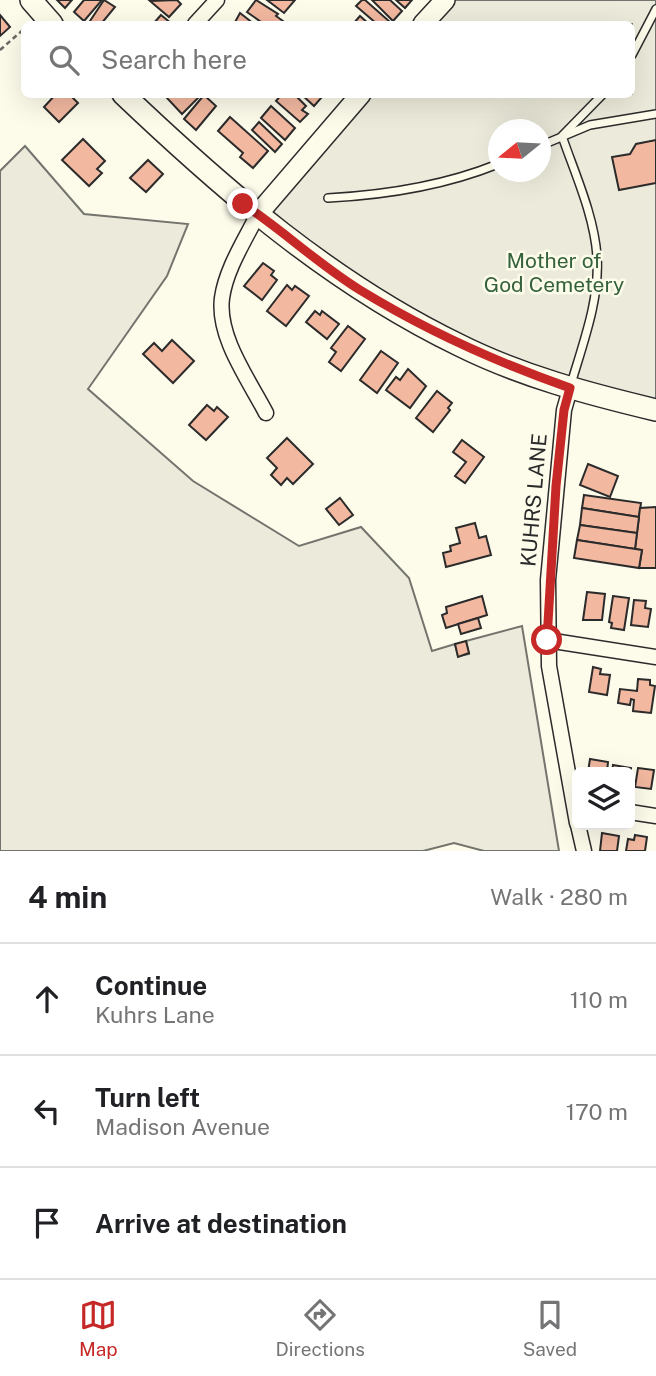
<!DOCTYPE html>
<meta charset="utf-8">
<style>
body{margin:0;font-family:"Public Sans",sans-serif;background:#f6f6f6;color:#202124}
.controls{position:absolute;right:21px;bottom:21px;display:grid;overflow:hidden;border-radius:10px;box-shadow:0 7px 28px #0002}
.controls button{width:63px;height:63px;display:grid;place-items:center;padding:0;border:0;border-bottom:2px solid #e0e0e0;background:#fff;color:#202124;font:35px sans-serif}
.compass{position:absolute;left:488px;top:119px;width:63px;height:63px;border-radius:50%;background:#fff;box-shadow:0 7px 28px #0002;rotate:252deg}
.stop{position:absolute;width:21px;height:21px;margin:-16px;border:5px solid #c62828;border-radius:50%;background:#fff}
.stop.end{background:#c62828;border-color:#fff;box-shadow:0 2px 7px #0008}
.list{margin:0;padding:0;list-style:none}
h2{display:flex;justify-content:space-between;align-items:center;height:91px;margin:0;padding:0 28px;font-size:30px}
h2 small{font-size:23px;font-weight:400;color:#757577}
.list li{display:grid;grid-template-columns:46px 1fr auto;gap:21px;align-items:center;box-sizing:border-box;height:112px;padding:0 28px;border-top:2px solid #e0e0e0}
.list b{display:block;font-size:26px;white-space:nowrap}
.list p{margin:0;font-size:23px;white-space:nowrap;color:#757577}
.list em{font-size:23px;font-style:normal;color:#757577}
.icon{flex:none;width:38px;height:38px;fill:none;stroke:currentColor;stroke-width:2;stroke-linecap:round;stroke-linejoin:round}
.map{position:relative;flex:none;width:656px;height:851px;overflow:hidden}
.search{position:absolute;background:#fff;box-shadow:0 7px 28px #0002;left:21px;right:21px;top:21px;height:77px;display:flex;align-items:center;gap:18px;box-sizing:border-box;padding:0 24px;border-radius:10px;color:#757577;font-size:26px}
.sheet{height:427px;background:#fff}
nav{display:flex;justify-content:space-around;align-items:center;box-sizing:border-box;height:98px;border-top:2px solid #e0e0e0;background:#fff;font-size:19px;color:#757577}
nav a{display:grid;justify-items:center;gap:4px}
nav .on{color:#c62828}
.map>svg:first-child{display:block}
</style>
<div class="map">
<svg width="656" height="851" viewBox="0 0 656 851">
<rect width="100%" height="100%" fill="#fdfbea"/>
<!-- green -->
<g fill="#ecebdb" stroke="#74746e" stroke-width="2" fill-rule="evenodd">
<path d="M445,0H656V410L459,346L258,214L361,95L632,94V24H423ZM498,130H540V172H498Z"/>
<path d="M25,146L84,214L188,224L167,276L88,389L193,481L299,546L361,527L409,578L432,651L455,644L458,656L469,654L466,641L522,626L559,851H484L454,843L423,851H0V171Z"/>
</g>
<!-- building -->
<g fill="#f2b8a0" stroke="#2b2b2b" stroke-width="2">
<path d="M57,0H72L65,8Z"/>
<path d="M84,0H102L84,21L74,12Z"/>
<path d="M104,0L115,7L101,24H88Z"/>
<path d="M177,0L181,4L169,17L150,1Z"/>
<path d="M256,0L278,14L276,16L287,24H264L247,12Z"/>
<path d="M267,0H295L284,13Z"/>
<path d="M362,0H365L390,22L377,24L356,6Z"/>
<path d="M372,0H390L402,11L393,21Z"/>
<path d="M396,0H412L405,8Z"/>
<path d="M240,13L254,24H234Z"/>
<path d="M0,15L10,27L0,36Z"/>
<path d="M161,15L172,24H153Z"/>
<path d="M360,16L369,24H353Z"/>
<path d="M56,94H69L78,103L59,122L44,107Z"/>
<path d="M168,94H195L198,98L182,114L166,97Z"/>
<path d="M282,94H294L306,106L302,110L308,114L300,122L276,101Z"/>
<path d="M301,94H320L322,97L314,106Z"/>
<path d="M204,95L216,106L196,130L184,119Z"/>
<path d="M271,106L295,128L285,140L261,118Z"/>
<path d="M230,117L268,151L253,168L240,157L243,153L218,131Z"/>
<path d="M259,122L282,144L275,152L252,130Z"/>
<path d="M83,139L105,161L97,169L102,173L89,186L62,160Z"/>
<path d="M656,140V183L619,190L612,157L630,154L636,144Z"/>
<path d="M148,160L163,174L146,192L130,178Z"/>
<path d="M263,263L274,271L271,275L277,280L262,300L244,286Z"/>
<path d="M287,285L292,290L295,286L309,296L286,326L267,311Z"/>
<path d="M315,311L320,315L322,311L339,324L327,339L306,322Z"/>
<path d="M348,326L365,339L341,371L329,362L336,352L331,348Z"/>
<path d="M172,340L194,361L173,383L143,354L154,343L162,351Z"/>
<path d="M381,351L398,363L377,393L360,380Z"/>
<path d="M408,369L426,386L410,408L386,390L396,377L400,380Z"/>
<path d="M437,391L452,403L448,408L450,410L433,432L416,418Z"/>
<path d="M207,405L214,411L217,407L228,417L206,440L189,425Z"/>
<path d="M287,438L313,464L293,484L287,478L281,485L271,475L277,468L267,458Z"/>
<path d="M462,440L484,457L465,483L455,476L466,462L453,452Z"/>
<path d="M588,464L618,476L610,497L580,485Z"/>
<path d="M584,495L641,503L639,517L582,508Z"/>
<path d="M340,498L353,515L339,525L326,509Z"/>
<path d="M656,507V568H639L642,550L635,549L640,508Z"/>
<path d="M582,508L639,517L637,533L580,525Z"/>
<path d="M475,523L479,538L486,536L491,555L446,567L443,553L451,551L450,546L460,543L456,528Z"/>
<path d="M580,525L637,533L635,549L577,540Z"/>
<path d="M577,540L642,550L639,568L574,558Z"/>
<path d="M587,592L605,594L602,620H583Z"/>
<path d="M482,596L487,615L446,628L442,615L447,613L446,607Z"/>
<path d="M613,596L629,598L624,630L611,628L612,623L609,622Z"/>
<path d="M634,600L646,601L645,608L651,609L648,627L631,625Z"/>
<path d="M478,618L481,628L461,634L458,624Z"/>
<path d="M466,641L469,653L458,657L455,644Z"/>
<path d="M593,667L601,669L600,674L610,675L607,695L589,692Z"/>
<path d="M638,679L650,680V685L655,686L651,713L633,711L634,700L631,699L630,705L618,703L620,689L637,691Z"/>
<path d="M590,759L608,762L607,772H588Z"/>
<path d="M613,765L631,768L630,775V772H612Z"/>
<path d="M638,768L654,770L651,789L635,787Z"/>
<path d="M602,833L619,836L617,851H600Z"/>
<path d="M635,835L647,837L645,851H626L628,839L634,840Z"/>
</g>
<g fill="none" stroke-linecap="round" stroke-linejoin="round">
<defs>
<g id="lane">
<path d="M632,55L656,9"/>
<path d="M540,146L590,125L656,114"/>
<path d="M328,198C385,195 446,185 498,164"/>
<path d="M571,384C583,343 600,299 597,256C594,215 575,174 562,136L603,94"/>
</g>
<g id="street">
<path d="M195,24L217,0"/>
<path d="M258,214C245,240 226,269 222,298C217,337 249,380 266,413"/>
<path d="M570,389L564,410L548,580L549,666L577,823"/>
<path d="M547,640L656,657"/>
<path d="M630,812L656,816"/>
<path d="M578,825L584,851"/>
</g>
<g id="secondary">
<path d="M423,24L445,0"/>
<path d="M258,214L361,94"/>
</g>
<g id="primary">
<path d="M31,0L52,24"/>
<path d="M123,94C225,191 331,283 459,345C521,376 589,394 656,410"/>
</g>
</defs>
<!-- lane casing -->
<use href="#lane" stroke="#2b2b2b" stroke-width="10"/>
<!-- street casing -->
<use href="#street" stroke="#2b2b2b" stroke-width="17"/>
<!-- secondary casing -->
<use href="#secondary" stroke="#2b2b2b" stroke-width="22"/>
<!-- primary casing -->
<use href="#primary" stroke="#2b2b2b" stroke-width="24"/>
<!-- path -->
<path stroke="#6a6964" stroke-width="2.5" stroke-dasharray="5 3.5" stroke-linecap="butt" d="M0,50L24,29"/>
<!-- lane -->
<use href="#lane" stroke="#fdfbea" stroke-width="7"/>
<!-- street -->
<use href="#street" stroke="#fdfbea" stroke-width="14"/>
<!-- secondary -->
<use href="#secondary" stroke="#fdfbea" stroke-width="19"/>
<!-- primary -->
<use href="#primary" stroke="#fdfbea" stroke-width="21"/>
</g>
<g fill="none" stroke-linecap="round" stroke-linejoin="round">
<!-- route -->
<path stroke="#c62828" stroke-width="9" d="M243,204C284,231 318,264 360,290C427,331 496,362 570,388L564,410L556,486L547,640"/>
</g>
<g text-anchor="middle" stroke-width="5" stroke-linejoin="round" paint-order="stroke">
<!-- park labels -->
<g font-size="21" fill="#34623c" stroke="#fdfbea">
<text x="554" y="268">Mother of<tspan x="554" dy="24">God Cemetery</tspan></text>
</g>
<!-- street labels -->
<g font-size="21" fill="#2b2b2b" stroke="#fdfbea">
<text transform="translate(534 500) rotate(-85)" y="7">KUHRS LANE</text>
</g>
</g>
</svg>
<div class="controls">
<button><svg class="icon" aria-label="layers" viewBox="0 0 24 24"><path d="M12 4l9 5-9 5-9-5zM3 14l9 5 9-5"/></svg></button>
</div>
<svg class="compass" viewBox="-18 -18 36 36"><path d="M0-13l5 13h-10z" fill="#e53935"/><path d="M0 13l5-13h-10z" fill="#757577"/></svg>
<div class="stop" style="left:547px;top:640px"></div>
<div class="stop end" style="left:243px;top:204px"></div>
<div class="search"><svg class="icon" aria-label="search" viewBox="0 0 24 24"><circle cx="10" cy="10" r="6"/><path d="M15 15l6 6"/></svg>Search here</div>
</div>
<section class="sheet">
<h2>4 min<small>Walk · 280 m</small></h2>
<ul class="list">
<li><svg class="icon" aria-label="ahead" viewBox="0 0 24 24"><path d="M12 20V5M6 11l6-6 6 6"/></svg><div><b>Continue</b><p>Kuhrs Lane</p></div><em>110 m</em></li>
<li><svg class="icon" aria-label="left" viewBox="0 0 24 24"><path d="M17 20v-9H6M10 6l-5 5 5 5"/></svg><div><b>Turn left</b><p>Madison Avenue</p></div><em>170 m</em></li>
<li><svg class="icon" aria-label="arrive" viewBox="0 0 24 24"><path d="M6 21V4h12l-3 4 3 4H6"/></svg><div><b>Arrive at destination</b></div></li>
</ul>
</section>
<nav>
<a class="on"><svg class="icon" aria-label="map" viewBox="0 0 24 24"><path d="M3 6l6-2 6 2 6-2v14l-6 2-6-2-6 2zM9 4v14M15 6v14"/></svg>Map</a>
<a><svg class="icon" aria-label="directions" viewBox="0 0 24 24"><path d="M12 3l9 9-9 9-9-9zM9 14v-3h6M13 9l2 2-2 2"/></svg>Directions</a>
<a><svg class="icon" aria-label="saved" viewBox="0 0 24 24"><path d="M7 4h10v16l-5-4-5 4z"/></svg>Saved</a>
</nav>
